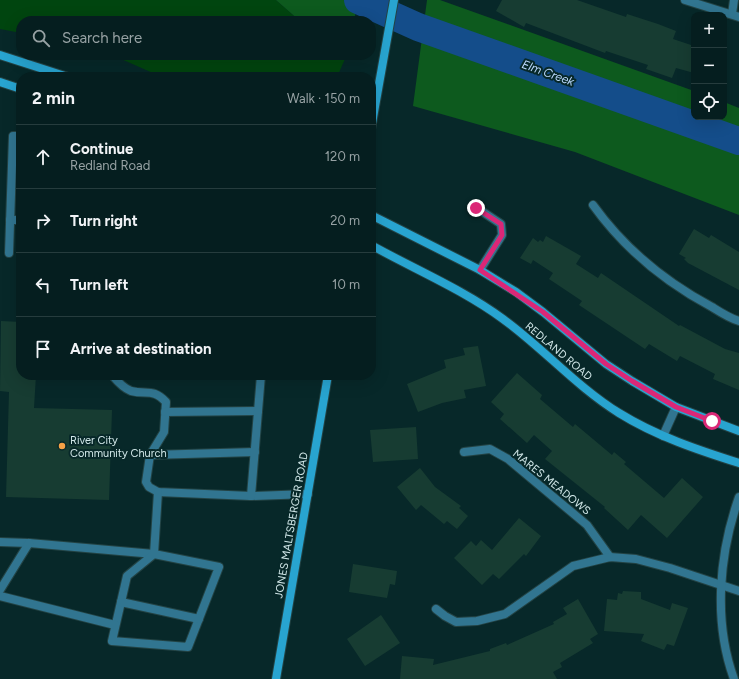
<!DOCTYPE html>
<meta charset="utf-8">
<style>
body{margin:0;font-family:Figtree,sans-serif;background:#0e2728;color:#f1f3f6}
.controls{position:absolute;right:12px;top:12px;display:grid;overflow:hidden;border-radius:8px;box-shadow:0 4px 16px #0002}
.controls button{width:36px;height:36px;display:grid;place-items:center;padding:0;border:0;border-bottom:1px solid #263c3d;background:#051e1f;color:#f1f3f6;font:20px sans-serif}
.stop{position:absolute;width:12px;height:12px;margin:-9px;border:3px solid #db2777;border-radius:50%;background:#fff}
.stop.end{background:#db2777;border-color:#fff;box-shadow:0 1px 4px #0008}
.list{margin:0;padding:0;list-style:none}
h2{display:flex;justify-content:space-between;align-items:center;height:52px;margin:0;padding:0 16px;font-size:17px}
h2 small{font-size:13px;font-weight:400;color:#97a2a4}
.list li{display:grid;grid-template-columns:26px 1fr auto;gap:12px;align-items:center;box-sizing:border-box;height:64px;padding:0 16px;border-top:1px solid #263c3d}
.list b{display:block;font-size:15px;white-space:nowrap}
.list p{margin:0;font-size:13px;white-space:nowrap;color:#97a2a4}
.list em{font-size:13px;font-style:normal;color:#97a2a4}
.icon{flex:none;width:22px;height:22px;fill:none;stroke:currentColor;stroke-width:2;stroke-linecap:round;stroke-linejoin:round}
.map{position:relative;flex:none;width:739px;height:679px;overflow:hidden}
.search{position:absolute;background:#051e1f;box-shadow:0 4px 16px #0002;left:16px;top:16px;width:360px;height:44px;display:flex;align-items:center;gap:10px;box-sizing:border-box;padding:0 14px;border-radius:16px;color:#97a2a4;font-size:15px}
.panel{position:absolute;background:#051e1f;box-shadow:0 4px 16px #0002;left:16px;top:72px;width:360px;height:308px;border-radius:16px}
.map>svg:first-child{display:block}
</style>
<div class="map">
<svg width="739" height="679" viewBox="0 0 739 679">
<rect width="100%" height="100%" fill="#072829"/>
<!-- green -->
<g fill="#00450f">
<path d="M0,0H276L300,21H21V33L0,29Z"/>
<path d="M112,55H340L345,59L337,77H162Z"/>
</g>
<!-- forest -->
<g fill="#0d5a1e">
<path d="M276,0H358L354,21H300Z"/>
<path d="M427,0H440L694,91V117H724V102L739,108V215L575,152L413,106Z"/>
</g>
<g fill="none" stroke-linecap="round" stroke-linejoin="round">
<!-- river -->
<path stroke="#144d8a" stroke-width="28" d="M358,0L418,27L739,141"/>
</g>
<!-- building -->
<g fill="#173c32">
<path d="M502,0H577L626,17L627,14L658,24L676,31L673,39L694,46V73L676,68L672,78L646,69L648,65L606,51L605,53L526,23L524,27L496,11Z"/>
<path d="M694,229L709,238L711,235L739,252V290L688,263L684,259L686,258L679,254Z"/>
<path d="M546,236L581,256L576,264L598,278L601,273L679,326L680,325L725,349L739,353V390L713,379L715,374L680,356L677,361L649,344L645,349L579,305L582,301L549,279L553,273L533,260L531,264L520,258L533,238L538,242L540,240L543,242Z"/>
<path d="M1,321L21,322V375H36L34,408L112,410L109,500L6,497L9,392L0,391Z"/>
<path d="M478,346L486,386L464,390L466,398L442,403L418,412L407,384L446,368L444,360L465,355L463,348Z"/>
<path d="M517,373L542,395L540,399L573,427L575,424L612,455L614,452L626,462L624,464L664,498L682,478L703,497L667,538L641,515L628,530L604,508L605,507L545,459L552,451L534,435L527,443L500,419L504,414L491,402Z"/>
<path d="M416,427L418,459L373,462L370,430Z"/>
<path d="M420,468L435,487L461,506L459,508L468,516L457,529L447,521L444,524L421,505L416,510L397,487Z"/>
<path d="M519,518L541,536L526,556L524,554L499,579L493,574L482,585L454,558L471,541L476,546L481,540L492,550Z"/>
<path d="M353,564L397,571L395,585L390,584L387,598L349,592Z"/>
<path d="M623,591L641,592V599L670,610L672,603L688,608L674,646L667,644L664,650L641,641L644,634L604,631L607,599L617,600L618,593L622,594Z"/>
<path d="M578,599L598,634L590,639L593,643L560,663L562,667L553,672L557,679H400L402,656L434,659L433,665L490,651V649L506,643L507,645L554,624L553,622L567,614L563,608Z"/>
<path d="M381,615L400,643L365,666L347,639Z"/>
</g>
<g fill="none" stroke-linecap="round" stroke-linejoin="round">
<defs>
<g id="lane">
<path d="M477,208L501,224L502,235L480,270"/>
<path d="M10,220H21"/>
<path d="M9,253L13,136H21"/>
<path d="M112,375C117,381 123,388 131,391C147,395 153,388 166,402L164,432L150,455L146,482L149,487L158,492L251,496L308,494"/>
<path d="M165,412L258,411"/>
<path d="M150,455L255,452"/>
<path d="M251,496L261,375"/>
<path d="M0,542L29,543L154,554"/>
<path d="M154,554L127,576L112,641L188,647L219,567L154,554L158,492"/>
<path d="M0,590L29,543"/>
<path d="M0,596L115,625"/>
<path d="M121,602L199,619"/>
</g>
<g id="street">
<path d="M685,0L739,17"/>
<path d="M732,14L734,0"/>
<path d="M593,205C624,248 665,282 712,307C720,312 729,318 739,321"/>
<path d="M663,436L676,407"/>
<path d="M464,452L490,449L508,459L587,525L610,557"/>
<path d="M436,609L445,616L456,622L477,621L505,614L573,566L610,557L636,559L670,568L739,591"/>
<path d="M734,679C713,621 719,554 739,497"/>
</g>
<g id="secondary">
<path d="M0,55L68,77"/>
<path d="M0,82L21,89"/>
<path d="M371,129L394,0"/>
<path d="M371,215L480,270L516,292L543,312L606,364L632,381L676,407L739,431"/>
<path d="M371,245C414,269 464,290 503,319C543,348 577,387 619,413C656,436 698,450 739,463"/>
<path d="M276,679L328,375"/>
</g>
</defs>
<!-- lane casing -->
<use href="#lane" stroke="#234344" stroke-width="10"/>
<!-- street casing -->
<use href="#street" stroke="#234344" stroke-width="10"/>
<!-- secondary casing -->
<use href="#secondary" stroke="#234344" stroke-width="10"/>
<!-- lane -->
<use href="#lane" stroke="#317590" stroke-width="8"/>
<!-- street -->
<use href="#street" stroke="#317590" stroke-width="8"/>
<!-- secondary -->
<use href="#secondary" stroke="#28a4d0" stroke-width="8"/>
</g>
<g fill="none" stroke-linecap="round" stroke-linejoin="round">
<!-- route -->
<path stroke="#db2777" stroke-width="5" d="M476,208L501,224L502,235L480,270L543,312L606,364L632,381L676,407L712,421"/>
</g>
<!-- markers -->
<circle fill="#f6a246" stroke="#072829" stroke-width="1.5" cx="62" cy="446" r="4"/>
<g text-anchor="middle" stroke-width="4" stroke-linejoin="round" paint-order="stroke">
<!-- street labels -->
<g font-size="11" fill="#d1e7e8" stroke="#072829">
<text transform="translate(559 351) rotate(40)" y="4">REDLAND ROAD</text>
<text transform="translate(552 482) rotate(39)" y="4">MARES MEADOWS</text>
<text transform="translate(291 525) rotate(-80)" y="4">JONES MALTSBERGER ROAD</text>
</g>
<!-- poi labels -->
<g font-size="11" fill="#d1e7e8" stroke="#072829" text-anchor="start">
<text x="70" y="444">River City<tspan x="70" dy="13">Community Church</tspan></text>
</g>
<!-- water labels -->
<g font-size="12" font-style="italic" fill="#bad7fb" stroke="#072829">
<text transform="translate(548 73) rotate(20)" y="4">Elm Creek</text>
</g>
</g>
</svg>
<div class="controls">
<button>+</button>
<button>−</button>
<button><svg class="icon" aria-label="locate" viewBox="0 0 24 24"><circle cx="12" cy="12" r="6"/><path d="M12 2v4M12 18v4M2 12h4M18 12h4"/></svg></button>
</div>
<div class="stop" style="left:712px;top:421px"></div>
<div class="stop end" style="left:476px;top:208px"></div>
<div class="search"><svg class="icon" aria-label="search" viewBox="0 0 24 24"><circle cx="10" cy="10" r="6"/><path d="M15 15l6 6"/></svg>Search here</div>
<section class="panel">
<h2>2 min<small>Walk · 150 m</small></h2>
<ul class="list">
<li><svg class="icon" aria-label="ahead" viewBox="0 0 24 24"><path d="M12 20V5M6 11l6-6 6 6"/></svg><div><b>Continue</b><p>Redland Road</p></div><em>120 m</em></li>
<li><svg class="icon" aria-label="right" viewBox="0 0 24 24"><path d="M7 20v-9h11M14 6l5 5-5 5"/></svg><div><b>Turn right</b></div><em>20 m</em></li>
<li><svg class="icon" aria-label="left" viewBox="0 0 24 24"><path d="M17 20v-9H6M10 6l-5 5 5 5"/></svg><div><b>Turn left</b></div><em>10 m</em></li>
<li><svg class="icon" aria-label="arrive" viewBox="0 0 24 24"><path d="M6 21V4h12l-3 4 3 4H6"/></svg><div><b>Arrive at destination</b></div></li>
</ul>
</section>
</div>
